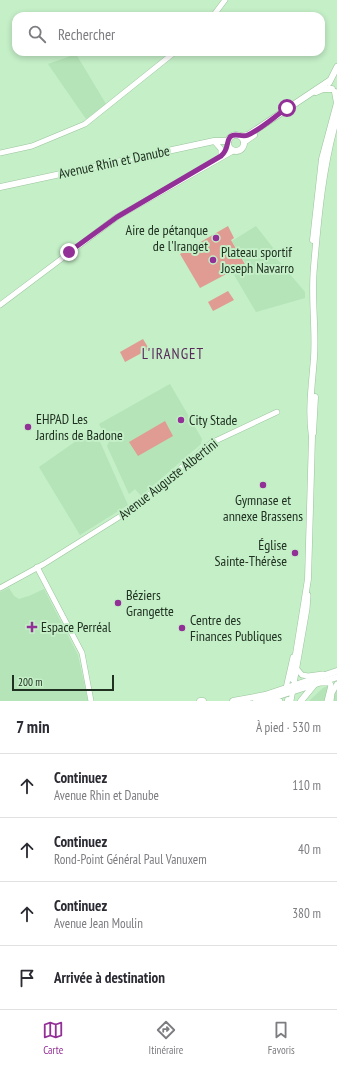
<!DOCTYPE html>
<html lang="fr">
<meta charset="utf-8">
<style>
body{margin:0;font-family:"PT Sans Narrow",sans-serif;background:#f7f7f7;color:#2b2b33}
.scale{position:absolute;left:12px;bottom:10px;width:102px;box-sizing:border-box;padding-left:4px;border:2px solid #203122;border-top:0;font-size:11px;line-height:14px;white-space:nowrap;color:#203122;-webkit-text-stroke:3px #c4efc7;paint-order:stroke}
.stop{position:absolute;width:12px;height:12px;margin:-9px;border:3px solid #933097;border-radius:50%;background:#fff}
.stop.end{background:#933097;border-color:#fff;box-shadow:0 1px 4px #0008}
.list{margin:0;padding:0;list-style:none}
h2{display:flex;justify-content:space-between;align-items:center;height:52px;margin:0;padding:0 16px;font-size:17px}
h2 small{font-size:13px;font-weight:400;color:#7c7c81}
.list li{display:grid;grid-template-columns:26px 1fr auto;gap:12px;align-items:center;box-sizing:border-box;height:64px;padding:0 16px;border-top:1px solid #e1e1e2}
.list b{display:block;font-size:15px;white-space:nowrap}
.list p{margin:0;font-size:13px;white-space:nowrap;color:#7c7c81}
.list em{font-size:13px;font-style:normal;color:#7c7c81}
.icon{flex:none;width:22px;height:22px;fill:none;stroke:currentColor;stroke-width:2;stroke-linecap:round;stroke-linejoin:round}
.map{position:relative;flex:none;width:337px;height:701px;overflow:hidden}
.search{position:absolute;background:#fff;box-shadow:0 2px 6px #0003;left:12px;right:12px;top:12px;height:44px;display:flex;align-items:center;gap:10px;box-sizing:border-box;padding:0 14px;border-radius:12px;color:#7c7c81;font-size:15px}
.sheet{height:308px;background:#fff}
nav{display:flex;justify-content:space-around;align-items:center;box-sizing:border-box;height:56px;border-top:1px solid #e1e1e2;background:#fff;font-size:11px;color:#7c7c81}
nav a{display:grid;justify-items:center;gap:2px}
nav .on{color:#933097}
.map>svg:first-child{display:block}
</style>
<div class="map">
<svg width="337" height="701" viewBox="0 0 337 701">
<rect width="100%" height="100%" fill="#c4efc7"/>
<!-- built -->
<g fill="#b4e4b7">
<path d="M76,54L106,104L86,119L48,64Z"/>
<path d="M256,226L277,253V259L305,292V298L256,312L233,273L247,266L232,241Z"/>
<path d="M170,384L202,439L201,444L141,496L135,489L129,494L107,446L109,442L99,424Z"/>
<path d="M92,430L101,444L128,505L80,535L39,467Z"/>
<path d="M9,588L14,596L19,599L29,596L44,589L78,655L88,701H0V592Z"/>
<path d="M337,682V701H309L323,688Z"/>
</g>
<!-- green -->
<g fill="#e09b93">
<path d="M228,226L234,238L231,240L246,266L233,272L232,271L200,288L180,254Z"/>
<path d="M228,291L234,300L213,311L208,302Z"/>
<path d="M143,339L149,349L125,362L120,352Z"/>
<path d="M165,421L173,436L138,456L129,442Z"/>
</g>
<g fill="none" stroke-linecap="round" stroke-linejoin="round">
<defs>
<g id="minor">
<path d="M213,16L225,0"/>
<path d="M214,141L221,149V156"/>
<path d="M0,153L32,146L85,124L175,52"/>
<path d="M222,155L228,146"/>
<path d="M0,305L117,217L233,151"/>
<path d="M37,567L82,653L91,701"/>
<path d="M0,588L44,564L132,509L211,443L277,412"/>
<path d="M297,669L302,675L308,676L323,674"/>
<path d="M322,683H330L331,685L327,701"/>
<path d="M286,688L293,657"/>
<path d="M272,700L280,701"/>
<path d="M291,701L307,609L308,595"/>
<path d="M331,701L332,693L337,684"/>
</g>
<g id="major">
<path d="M329,83L337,67"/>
<path d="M316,92L323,89H332"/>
<circle cx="236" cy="143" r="8"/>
<path d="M241,136L248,135L329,81"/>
<path d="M244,142L254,135"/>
<path d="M0,187L214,141H228"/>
<path d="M313,240L322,159L337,103L335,92"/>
<path d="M313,433L315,397"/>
<path d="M292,679L308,579L312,437C308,411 312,384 314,358C316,328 311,297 314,267C318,217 323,165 337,117"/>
<path d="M256,700L272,698L337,677"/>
<path d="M200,701H203"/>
<path d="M233,701L265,695L337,671"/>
<path d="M288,701V700"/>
<path d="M301,701L314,685"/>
</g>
</defs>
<!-- minor casing -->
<use href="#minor" stroke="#9bc49d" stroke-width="6"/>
<!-- major casing -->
<use href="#major" stroke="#9bc49d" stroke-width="7"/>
<!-- minor -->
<use href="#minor" stroke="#fff" stroke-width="5"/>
<!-- major -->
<use href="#major" stroke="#fff" stroke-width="6"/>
</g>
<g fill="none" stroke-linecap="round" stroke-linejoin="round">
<!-- route -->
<path stroke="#933097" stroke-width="5" d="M69,252L117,217L221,156C229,149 226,142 230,137C235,132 242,138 248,135C261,129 274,117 287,108"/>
</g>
<!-- markers -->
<g fill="#933097" stroke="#c4efc7" stroke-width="1.5">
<circle cx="216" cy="238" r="4"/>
<circle cx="213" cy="260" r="4"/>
<circle cx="181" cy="420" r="4"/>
<circle cx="28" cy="427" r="4"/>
<circle cx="263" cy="485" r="4"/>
<circle cx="295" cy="553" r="4"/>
<circle cx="118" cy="603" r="4"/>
<path d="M30 621h4v4h4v4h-4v4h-4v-4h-4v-4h4z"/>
<circle cx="182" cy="628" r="4"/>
</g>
<g text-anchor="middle" stroke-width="4" stroke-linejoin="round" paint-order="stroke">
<!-- street labels -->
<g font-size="14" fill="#203122" stroke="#c4efc7">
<text transform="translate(114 162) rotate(-12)" y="5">Avenue Rhin et Danube</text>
<text transform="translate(168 479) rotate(-38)" y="5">Avenue Auguste Albertini</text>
</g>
<!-- poi labels -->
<g font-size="14" fill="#203122" stroke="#c4efc7" text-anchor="start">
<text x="208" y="235" text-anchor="end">Aire de pétanque<tspan x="208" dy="16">de l'Iranget</tspan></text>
<text x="221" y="257">Plateau sportif<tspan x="221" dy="16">Joseph Navarro</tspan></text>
<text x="36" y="424">EHPAD Les<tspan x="36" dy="16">Jardins de Badone</tspan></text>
<text x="189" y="425">City Stade</text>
<text x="263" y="505" text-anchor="middle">Gymnase et<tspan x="263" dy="16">annexe Brassens</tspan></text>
<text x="287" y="550" text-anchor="end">Église<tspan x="287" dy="16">Sainte-Thérèse</tspan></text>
<text x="126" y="600">Béziers<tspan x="126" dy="16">Grangette</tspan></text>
<text x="190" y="625">Centre des<tspan x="190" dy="16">Finances Publiques</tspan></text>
<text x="41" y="632">Espace Perréal</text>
</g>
<!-- neighbourhood labels -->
<g font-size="15" letter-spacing="1" fill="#5a2a5b" stroke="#c4efc7">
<text x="173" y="359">L'IRANGET</text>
</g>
</g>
</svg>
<div class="scale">200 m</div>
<div class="stop" style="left:287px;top:108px"></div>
<div class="stop end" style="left:69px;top:252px"></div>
<div class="search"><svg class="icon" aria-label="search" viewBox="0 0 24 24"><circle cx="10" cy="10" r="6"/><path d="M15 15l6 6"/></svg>Rechercher</div>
</div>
<section class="sheet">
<h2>7 min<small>À pied · 530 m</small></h2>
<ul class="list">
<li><svg class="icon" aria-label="ahead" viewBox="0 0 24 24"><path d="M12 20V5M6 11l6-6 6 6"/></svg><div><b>Continuez</b><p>Avenue Rhin et Danube</p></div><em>110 m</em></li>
<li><svg class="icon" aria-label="ahead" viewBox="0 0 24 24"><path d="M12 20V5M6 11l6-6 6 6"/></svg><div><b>Continuez</b><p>Rond-Point Général Paul Vanuxem</p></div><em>40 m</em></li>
<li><svg class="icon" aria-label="ahead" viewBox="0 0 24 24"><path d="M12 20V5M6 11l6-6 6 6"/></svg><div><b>Continuez</b><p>Avenue Jean Moulin</p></div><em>380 m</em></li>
<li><svg class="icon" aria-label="arrive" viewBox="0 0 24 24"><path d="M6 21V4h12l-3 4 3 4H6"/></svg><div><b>Arrivée à destination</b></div></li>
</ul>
</section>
<nav>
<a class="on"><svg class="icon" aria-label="map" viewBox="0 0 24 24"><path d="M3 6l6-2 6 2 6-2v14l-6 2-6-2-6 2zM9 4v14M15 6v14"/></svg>Carte</a>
<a><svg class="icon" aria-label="directions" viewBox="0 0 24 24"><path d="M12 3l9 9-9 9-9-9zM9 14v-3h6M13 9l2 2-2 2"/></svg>Itinéraire</a>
<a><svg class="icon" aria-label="saved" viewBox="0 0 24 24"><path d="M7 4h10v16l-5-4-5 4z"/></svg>Favoris</a>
</nav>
